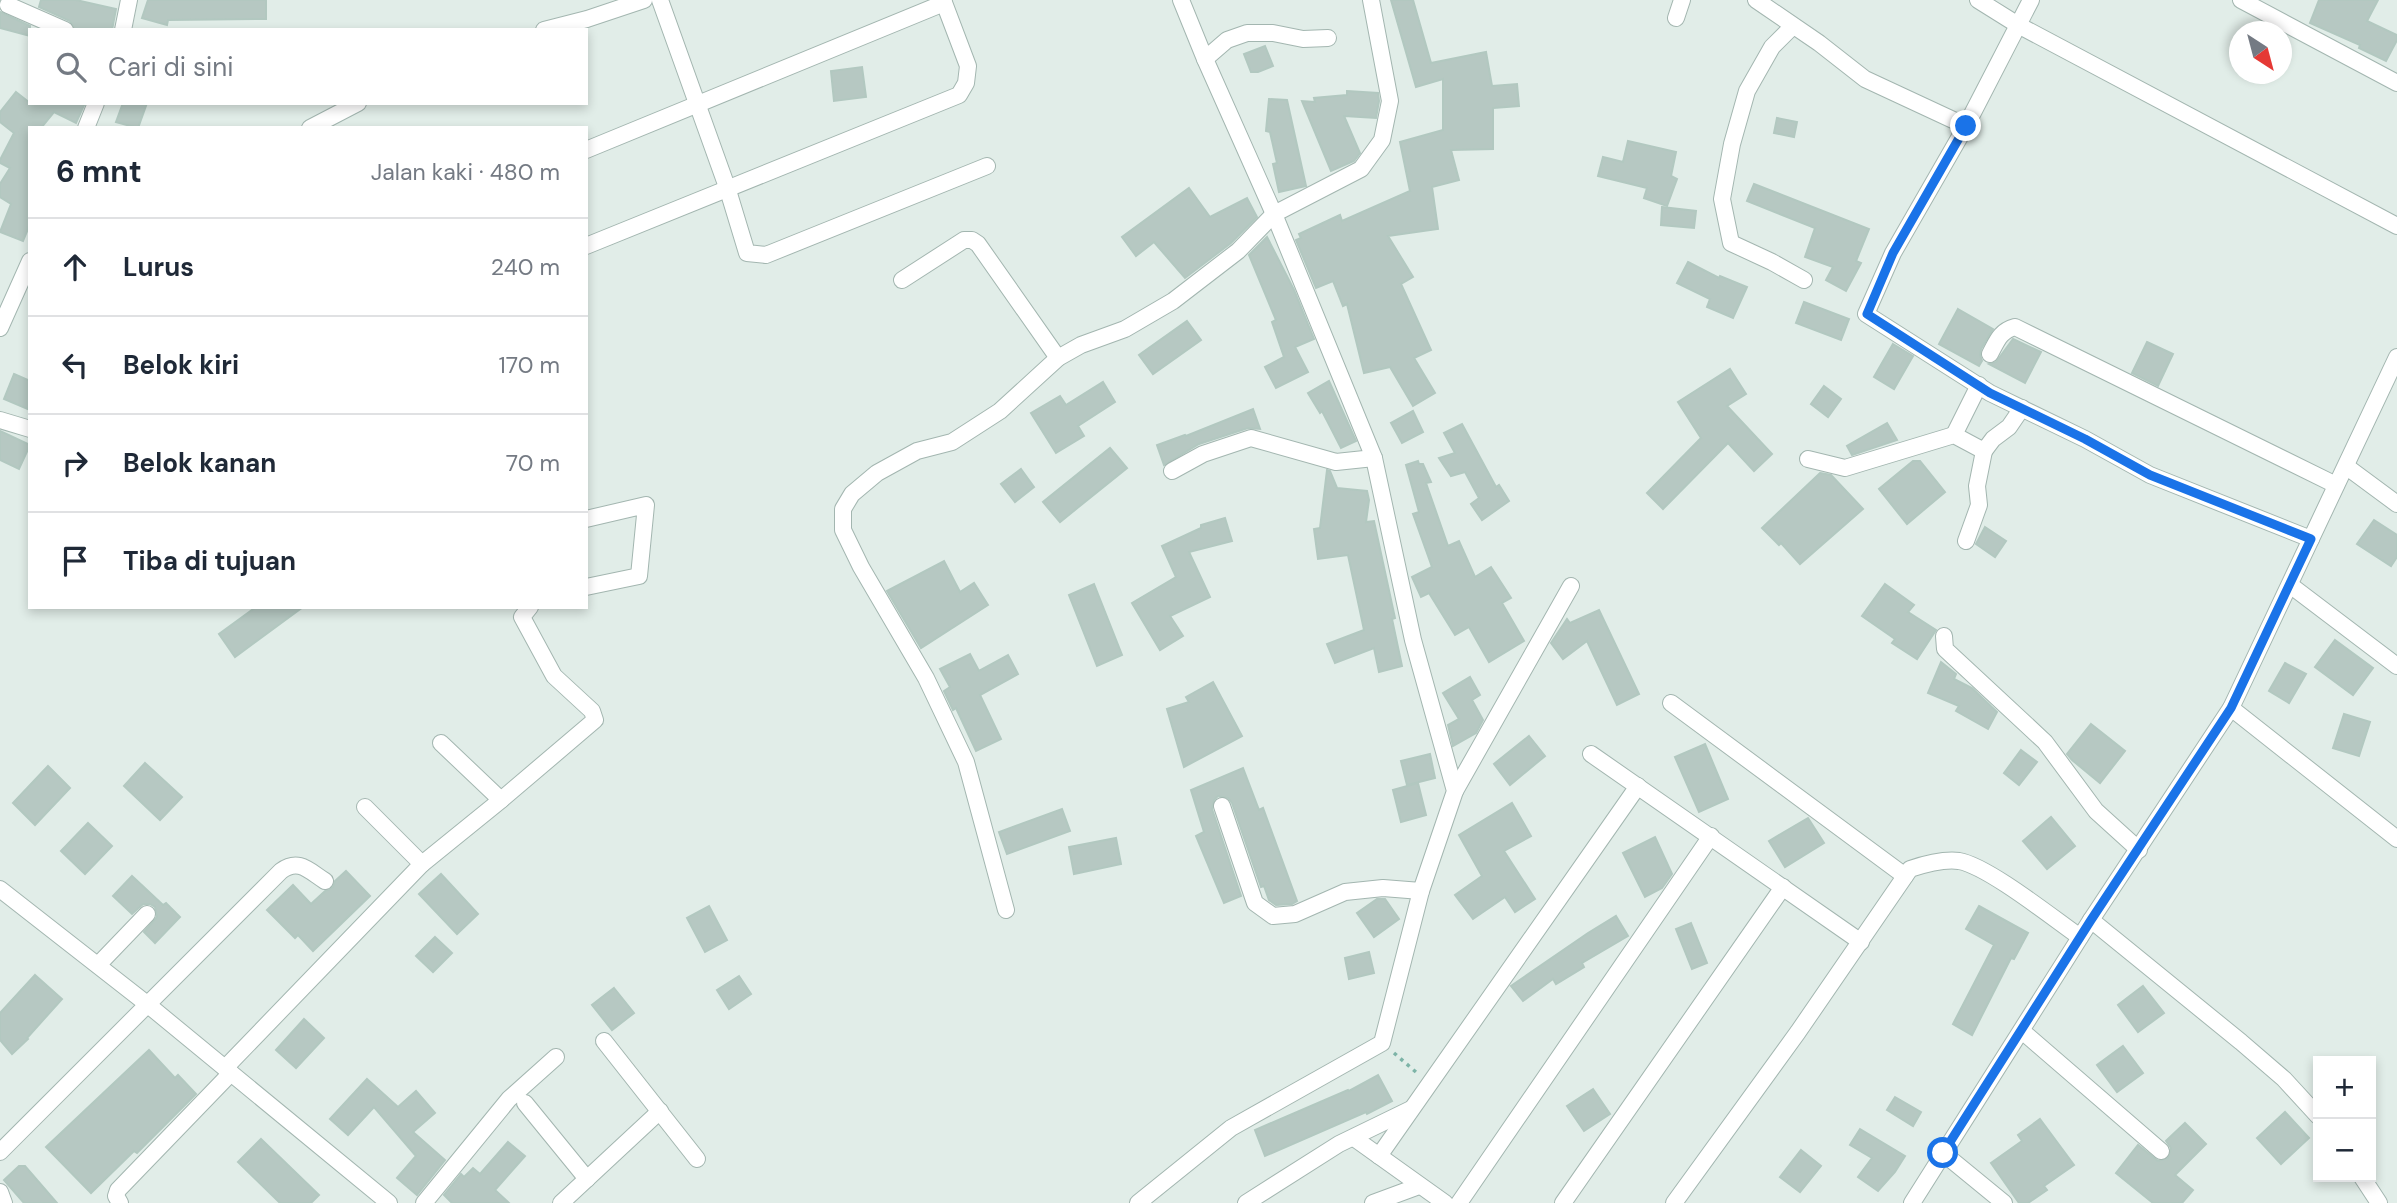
<!DOCTYPE html>
<html lang="id">
<meta charset="utf-8">
<style>
body{margin:0;font-family:"DM Sans",sans-serif;background:#f2f2f3;color:#1f2937}
.controls{position:absolute;right:21px;bottom:21px;display:grid;overflow:hidden;border-radius:0px;box-shadow:0 4px 10px #0003}
.controls button{width:63px;height:63px;display:grid;place-items:center;padding:0;border:0;border-bottom:2px solid #e0e1e3;background:#fff;color:#1f2937;font:35px sans-serif}
.compass{position:absolute;left:2229px;top:21px;width:63px;height:63px;border-radius:50%;background:#fff;box-shadow:0 4px 10px #0003;rotate:144deg}
.stop{position:absolute;width:21px;height:21px;margin:-16px;border:5px solid #1a73e8;border-radius:50%;background:#fff}
.stop.end{background:#1a73e8;border-color:#fff;box-shadow:0 2px 7px #0008}
.list{margin:0;padding:0;list-style:none}
h2{display:flex;justify-content:space-between;align-items:center;height:91px;margin:0;padding:0 28px;font-size:30px}
h2 small{font-size:23px;font-weight:400;color:#747a83}
.list li{display:grid;grid-template-columns:46px 1fr auto;gap:21px;align-items:center;box-sizing:border-box;height:98px;padding:0 28px;border-top:2px solid #e0e1e3}
.list b{display:block;font-size:26px;white-space:nowrap}
.list em{font-size:23px;font-style:normal;color:#747a83}
.icon{flex:none;width:38px;height:38px;fill:none;stroke:currentColor;stroke-width:2;stroke-linecap:round;stroke-linejoin:round}
.map{position:relative;flex:none;width:2397px;height:1203px;overflow:hidden}
.search{position:absolute;background:#fff;box-shadow:0 4px 10px #0003;left:28px;top:28px;width:560px;height:77px;display:flex;align-items:center;gap:18px;box-sizing:border-box;padding:0 24px;border-radius:0px;color:#747a83;font-size:26px}
.panel{position:absolute;background:#fff;box-shadow:0 4px 10px #0003;left:28px;top:126px;width:560px;height:483px;border-radius:0px}
.map>svg:first-child{display:block}
</style>
<div class="map">
<svg width="2397" height="1203" viewBox="0 0 2397 1203">
<rect width="100%" height="100%" fill="#e1ede8"/>
<!-- building -->
<g fill="#b6c8c2" stroke="#b2c8c0" stroke-width="2">
<path d="M41,0H76L116,9L112,30H75L70,21L39,7Z"/>
<path d="M148,0H266V19L168,20L167,25L142,18Z"/>
<path d="M1391,0H1413L1431,63L1486,52L1492,86L1517,84L1519,106L1493,108V149L1451,150L1459,180L1432,187L1438,229L1388,236L1413,277L1401,284L1431,350L1414,358L1435,393L1413,406L1390,367L1364,373L1347,304L1343,306L1333,281L1316,288L1296,240L1301,238L1299,234L1340,215L1342,221L1410,191L1400,142L1443,130V79L1416,87Z"/>
<path d="M2319,0H2378L2367,21L2397,35V40L2386,61L2359,48L2360,45L2310,23Z"/>
<path d="M0,12L30,26V36L0,28Z"/>
<path d="M1265,46L1273,66L1258,72H1251L1244,54Z"/>
<path d="M862,67L866,97L834,101L831,71Z"/>
<path d="M1347,91L1378,93L1379,101L1376,118L1344,116L1360,153L1354,161L1331,171L1302,101L1315,102L1314,98L1347,95Z"/>
<path d="M16,92L30,103H85L76,123L54,112L41,128H30V224L23,241L0,232L11,204L0,197V184L10,168L0,163V160L14,133L0,122V112Z"/>
<path d="M1269,99L1287,100L1306,186L1279,192L1273,164L1277,163L1270,132L1266,131Z"/>
<path d="M123,103H147L138,128L116,122Z"/>
<path d="M1777,118L1797,122L1794,137L1774,133Z"/>
<path d="M1628,141L1676,152L1671,176L1677,179L1667,206L1644,198L1647,188L1598,176L1603,157L1623,162Z"/>
<path d="M1754,184L1869,229L1856,261L1861,263L1846,291L1826,280L1833,267L1805,257L1815,228L1747,201Z"/>
<path d="M1189,188L1210,217L1247,198L1257,217L1231,243L1185,278L1154,242L1136,256L1122,237Z"/>
<path d="M1662,207L1696,211L1694,228L1661,225Z"/>
<path d="M1267,237L1294,290L1314,339L1295,347L1308,372L1276,388L1265,367L1284,357L1272,322L1276,320L1249,255Z"/>
<path d="M1688,262L1719,278L1720,276L1747,287L1733,318L1707,307L1710,299L1677,283Z"/>
<path d="M1804,302L1849,319L1841,340L1796,323Z"/>
<path d="M1958,309L1993,329L1981,349L1980,355L1982,361L1979,366L1939,344Z"/>
<path d="M1187,321L1201,340L1153,374L1139,355Z"/>
<path d="M2013,339L2041,352L2025,383L1989,364L1996,362Z"/>
<path d="M2147,342L2173,354L2158,386L2132,373Z"/>
<path d="M1893,344L1913,356L1894,389L1874,377Z"/>
<path d="M1730,369L1746,394L1727,406L1772,454L1754,471L1728,443L1663,509L1647,493L1701,438L1678,402Z"/>
<path d="M14,374L30,381V410L4,399Z"/>
<path d="M1329,381L1356,441L1341,448L1322,411L1320,413L1308,393Z"/>
<path d="M1103,382L1115,402L1078,426L1084,436L1056,453L1031,413L1060,396L1066,405Z"/>
<path d="M1824,386L1841,399L1828,417L1811,404Z"/>
<path d="M1253,409L1260,429L1248,428L1199,444L1164,465L1157,445L1185,435L1186,436Z"/>
<path d="M1413,411L1423,432L1402,443L1391,423Z"/>
<path d="M1887,423L1897,440L1852,455L1847,446Z"/>
<path d="M1462,424L1496,487L1499,485L1509,501L1482,520L1471,504L1479,498L1465,472L1451,476L1439,458L1455,453L1444,433Z"/>
<path d="M0,431L30,445L19,469L0,460Z"/>
<path d="M1110,448L1127,468L1060,522L1043,502Z"/>
<path d="M1418,461L1419,464H1423L1431,482L1426,483L1448,546L1459,541L1475,577L1491,567L1511,598L1502,603L1524,641L1489,662L1469,627L1455,635L1429,593L1421,597L1412,577L1432,567L1413,514L1419,512L1406,465Z"/>
<path d="M1913,461H1920L1945,492L1907,524L1879,489Z"/>
<path d="M1021,469L1034,487L1015,502L1001,484Z"/>
<path d="M1327,470L1330,471L1337,488L1367,491L1369,500L1366,522L1374,521L1395,618L1392,619L1402,666L1379,672L1374,648L1335,663L1327,644L1364,630L1348,555L1318,559L1314,529L1320,528Z"/>
<path d="M1820,473L1831,475L1863,509L1800,564L1781,543L1779,545L1762,528Z"/>
<path d="M1225,518L1232,541L1189,552L1210,597L1170,616L1183,636L1160,650L1132,603L1176,577L1162,546L1201,528V525Z"/>
<path d="M2374,520L2397,535V557L2391,566L2357,544Z"/>
<path d="M1985,527L2006,541L1995,557L1976,544Z"/>
<path d="M944,561L960,592L974,583L988,605L921,648L887,591Z"/>
<path d="M1094,584L1122,655L1097,666L1069,595Z"/>
<path d="M1885,584L1914,605L1908,612L1936,630L1917,659L1892,643L1895,639L1862,616Z"/>
<path d="M256,607H303L235,657L219,634Z"/>
<path d="M1599,610L1639,694L1617,705L1587,641L1563,659L1551,643L1567,619L1570,623Z"/>
<path d="M2335,640L2373,668L2353,695L2315,667Z"/>
<path d="M970,654L979,671L1008,655L1018,674L980,695L1001,739L976,751L956,708L953,710L944,691L950,687L940,669Z"/>
<path d="M1941,662L1956,674L1954,679L1972,688L1997,712L1988,729L1956,711L1959,706L1928,693Z"/>
<path d="M2285,663L2306,674L2289,703L2269,691Z"/>
<path d="M1470,677L1480,695L1472,700L1483,720L1476,733L1453,746L1448,725L1459,719L1443,693Z"/>
<path d="M1213,682L1242,736L1184,767L1167,709L1189,702L1186,697Z"/>
<path d="M2344,714L2370,722L2359,756L2333,748Z"/>
<path d="M2091,724L2125,751L2100,783L2072,760L2067,754Z"/>
<path d="M1529,736L1545,756L1510,785L1494,764Z"/>
<path d="M1705,744L1728,799L1699,812L1675,757Z"/>
<path d="M2021,750L2037,762L2019,785L2004,773Z"/>
<path d="M1430,754L1435,778L1407,785L1401,761Z"/>
<path d="M145,763L182,797L160,820L124,786Z"/>
<path d="M48,766L70,788L35,825L13,803Z"/>
<path d="M1243,768L1259,810L1263,808L1297,901L1292,904L1276,905L1269,900L1264,886L1261,887L1232,803L1228,798L1218,796L1214,800L1212,809L1241,896L1224,903L1196,836L1204,832L1191,790Z"/>
<path d="M1418,783L1426,815L1401,822L1393,790Z"/>
<path d="M1512,803L1531,836L1504,851L1535,899L1515,912L1505,897L1473,919L1455,895L1482,876L1459,835Z"/>
<path d="M1062,809L1070,831L1007,854L999,832Z"/>
<path d="M2051,817L2075,846L2047,869L2023,841Z"/>
<path d="M1808,818L1824,843L1785,867L1769,841Z"/>
<path d="M88,823L112,846L85,874L61,851Z"/>
<path d="M1655,837L1672,874L1662,888L1645,897L1623,853Z"/>
<path d="M1116,838L1121,864L1074,874L1069,847Z"/>
<path d="M346,871L370,896L313,951L298,935L295,938L267,910L293,885L311,904L325,891L333,887L335,881Z"/>
<path d="M441,874L478,914L457,934L419,894Z"/>
<path d="M132,876L163,905L166,903L180,917L155,943L144,932L157,917L155,907L150,904H143L132,914L113,896Z"/>
<path d="M1377,899H1385L1399,919L1374,937L1357,913Z"/>
<path d="M709,906L727,940L705,952L687,918Z"/>
<path d="M1979,906L2028,933L2014,959L2011,958L1972,1035L1953,1024L1994,945L1966,929Z"/>
<path d="M1616,916L1628,936L1582,963L1584,967L1556,984L1553,979L1523,1001L1511,986L1588,933Z"/>
<path d="M1691,923L1707,963L1692,969L1676,929Z"/>
<path d="M435,937L452,953L433,972L416,956Z"/>
<path d="M1369,952L1374,973L1349,979L1345,958Z"/>
<path d="M35,975L62,999L27,1038L28,1039L12,1054L0,1040V1013Z"/>
<path d="M739,976L751,994L729,1009L717,990Z"/>
<path d="M2143,986L2164,1013L2138,1032L2118,1005Z"/>
<path d="M614,988L634,1013L612,1030L592,1005Z"/>
<path d="M304,1019L324,1038L296,1068L276,1050Z"/>
<path d="M2123,1046L2143,1073L2117,1092L2097,1065Z"/>
<path d="M149,1050L175,1078L178,1075L196,1094L137,1153L134,1151L91,1193L46,1147Z"/>
<path d="M1378,1075L1392,1101L1367,1114L1366,1112L1265,1156L1255,1130L1348,1090L1349,1091Z"/>
<path d="M367,1079L398,1107L416,1091L435,1113L413,1132L445,1160L417,1195L397,1178L416,1156L374,1107L348,1135L330,1119Z"/>
<path d="M1593,1089L1610,1114L1584,1131L1567,1106Z"/>
<path d="M1895,1097L1921,1112L1913,1126L1887,1110Z"/>
<path d="M2285,1112L2309,1138L2281,1164L2257,1138Z"/>
<path d="M2040,1119L2074,1165L2044,1186L2047,1190L2028,1203H2019L1991,1163L2022,1141L2018,1135Z"/>
<path d="M2185,1123L2206,1144L2175,1175L2193,1190L2182,1203H2153L2116,1173L2138,1145L2158,1161L2168,1158L2171,1148L2166,1141Z"/>
<path d="M1860,1129L1905,1156L1895,1172L1878,1191L1858,1177L1872,1158L1850,1145Z"/>
<path d="M261,1139L319,1195L311,1203H280L238,1162Z"/>
<path d="M508,1142L525,1156L495,1190L509,1203H452L444,1195L461,1174L464,1177L473,1168L480,1174Z"/>
<path d="M1801,1150L1821,1166L1800,1192L1780,1177Z"/>
<path d="M19,1166H25L57,1203H24L4,1180Z"/>
</g>
<g fill="none" stroke-linecap="round" stroke-linejoin="round">
<defs>
<g id="street">
<path d="M660,0L727,187L747,253L766,255L987,166"/>
<path d="M1756,0L1819,43L1865,79L1966,126"/>
<path d="M1978,0L2018,25L2397,226"/>
<path d="M2031,0L1966,126L1893,253L1866,314L1990,393L2085,439L2150,475L2311,539"/>
<path d="M2241,0L2397,83"/>
<path d="M8,5L65,30"/>
<path d="M1676,18L1682,0"/>
<path d="M1793,26L1772,47L1747,91L1732,144L1722,199L1731,243L1772,262L1804,280"/>
<path d="M123,30L129,0"/>
<path d="M544,30L587,19L644,0"/>
<path d="M1205,59L1227,40L1247,33H1273L1303,39L1328,38"/>
<path d="M86,128L96,103"/>
<path d="M310,128L358,103"/>
<path d="M586,150L944,3"/>
<path d="M586,246L959,95L966,83L968,66L943,0"/>
<path d="M902,280L964,240H972L978,244L1058,358"/>
<path d="M0,328L30,261"/>
<path d="M1990,354C1997,341 2000,331 2015,327L2336,485"/>
<path d="M0,420L30,429"/>
<path d="M1954,435L1979,385"/>
<path d="M1808,459L1845,468L1954,435L1984,451L1993,439L2009,427L2022,408"/>
<path d="M2347,467L2397,504"/>
<path d="M1172,471L1203,454L1251,438L1336,462L1374,458"/>
<path d="M586,519L646,505L639,576L586,587"/>
<path d="M1966,541L1979,505L1977,486L1984,451"/>
<path d="M2290,585L2397,666"/>
<path d="M1944,636L1945,649L2045,742L2096,811L2139,850"/>
<path d="M1671,703L1905,876"/>
<path d="M2231,708L2397,839"/>
<path d="M1591,754L1861,942"/>
<path d="M1455,791L1571,586"/>
<path d="M501,800L595,720L592,711L554,676L522,617L530,607"/>
<path d="M1222,806L1255,903L1273,916L1295,914L1345,892L1383,888L1421,891"/>
<path d="M422,864L501,800L441,743"/>
<path d="M0,889L147,1004L389,1203"/>
<path d="M1006,910L966,762L926,678L861,567L843,530V509L852,494L877,473L917,451L952,442L1000,411L1058,358L1081,345L1125,329L1173,301L1238,251L1274,214L1361,169L1382,140L1390,101L1371,0"/>
<path d="M2091,920L2241,1042L2284,1079L2318,1116"/>
<path d="M98,965L147,914"/>
<path d="M2022,1031L2161,1151"/>
<path d="M604,1041L697,1159"/>
<path d="M225,1068L422,864L365,807"/>
<path d="M525,1103L587,1179"/>
<path d="M1354,1138L1445,1203"/>
<path d="M0,1152L281,871C299,858 309,871 325,881"/>
<path d="M1943,1153L2004,1203"/>
<path d="M1379,1156L1638,786"/>
<path d="M2362,1177L2379,1203"/>
<path d="M0,1192L4,1203"/>
<path d="M120,1203L116,1196L118,1190L231,1073"/>
<path d="M424,1203L509,1099L556,1057"/>
<path d="M561,1203L660,1111"/>
<path d="M1138,1203L1231,1128L1382,1043L1421,891L1455,791L1413,640L1374,458L1274,214L1205,59L1181,0"/>
<path d="M1246,1203L1339,1144L1411,1109"/>
<path d="M1373,1203L1419,1186"/>
<path d="M1459,1203L1711,836"/>
<path d="M1563,1203L1783,887"/>
<path d="M1674,1203L1798,1032L1910,869C1925,864 1944,859 1959,861C1988,866 2054,919 2080,937"/>
<path d="M1912,1203L2091,920L2231,708L2397,357"/>
</g>
</defs>
<!-- street casing -->
<use href="#street" stroke="#a3b6b0" stroke-width="18"/>
<!-- path -->
<path stroke="#7db4a7" stroke-width="3.5" stroke-dasharray="3.5 5" stroke-linecap="butt" d="M1394,1053L1417,1073"/>
<!-- street -->
<use href="#street" stroke="#fff" stroke-width="16"/>
</g>
<g fill="none" stroke-linecap="round" stroke-linejoin="round">
<!-- route -->
<path stroke="#1a73e8" stroke-width="9" d="M1943,1153L2091,920L2231,708L2311,539L2150,475L2085,439L1990,393L1867,314L1893,253L1966,126"/>
</g>
</svg>
<div class="controls">
<button>+</button>
<button>−</button>
</div>
<svg class="compass" viewBox="-18 -18 36 36"><path d="M0-13l5 13h-10z" fill="#e53935"/><path d="M0 13l5-13h-10z" fill="#747a83"/></svg>
<div class="stop" style="left:1943px;top:1153px"></div>
<div class="stop end" style="left:1966px;top:126px"></div>
<div class="search"><svg class="icon" aria-label="search" viewBox="0 0 24 24"><circle cx="10" cy="10" r="6"/><path d="M15 15l6 6"/></svg>Cari di sini</div>
<section class="panel">
<h2>6 mnt<small>Jalan kaki · 480 m</small></h2>
<ul class="list">
<li><svg class="icon" aria-label="ahead" viewBox="0 0 24 24"><path d="M12 20V5M6 11l6-6 6 6"/></svg><div><b>Lurus</b></div><em>240 m</em></li>
<li><svg class="icon" aria-label="left" viewBox="0 0 24 24"><path d="M17 20v-9H6M10 6l-5 5 5 5"/></svg><div><b>Belok kiri</b></div><em>170 m</em></li>
<li><svg class="icon" aria-label="right" viewBox="0 0 24 24"><path d="M7 20v-9h11M14 6l5 5-5 5"/></svg><div><b>Belok kanan</b></div><em>70 m</em></li>
<li><svg class="icon" aria-label="arrive" viewBox="0 0 24 24"><path d="M6 21V4h12l-3 4 3 4H6"/></svg><div><b>Tiba di tujuan</b></div></li>
</ul>
</section>
</div>
